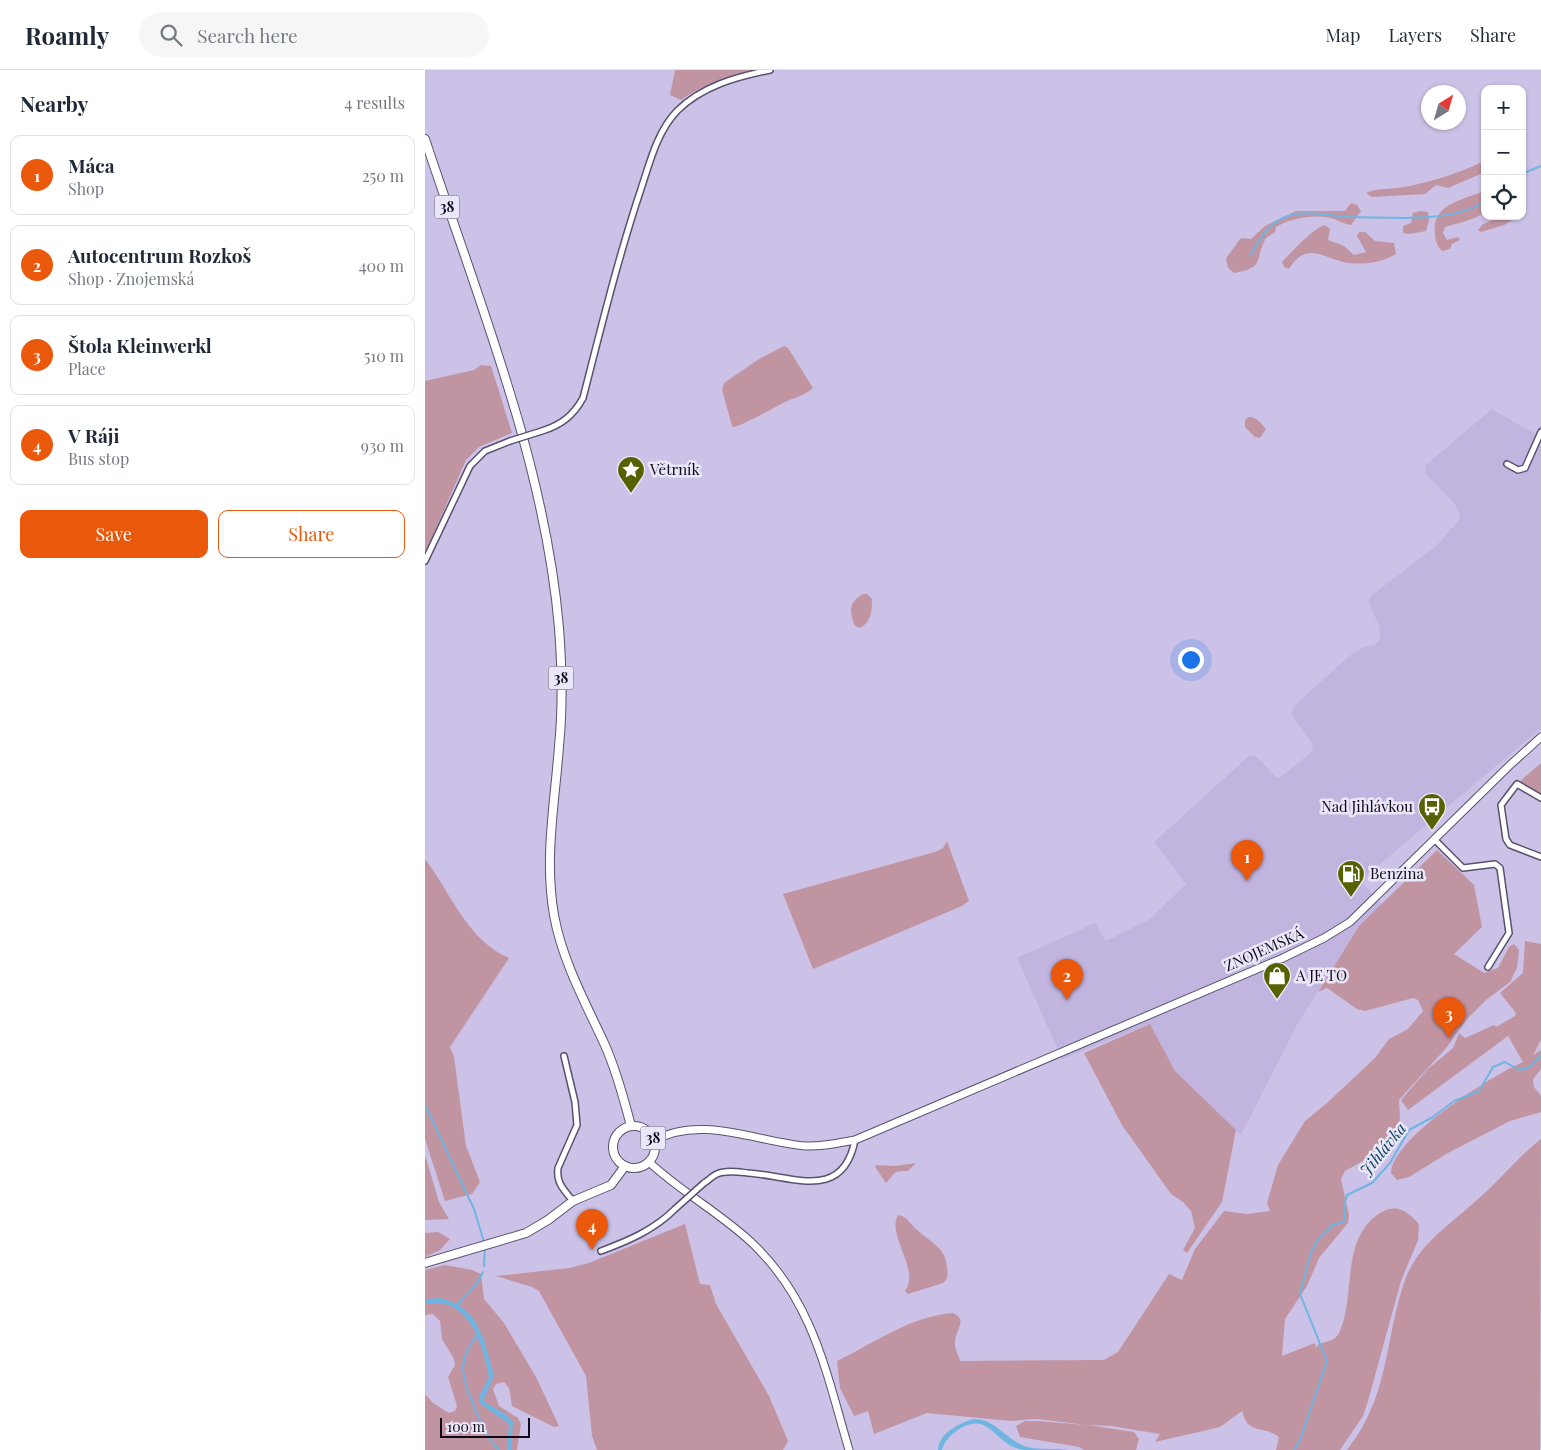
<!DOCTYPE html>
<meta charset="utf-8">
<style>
body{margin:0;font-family:"Playfair Display",serif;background:#f6f6f7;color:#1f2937}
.controls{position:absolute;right:15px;top:15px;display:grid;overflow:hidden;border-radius:10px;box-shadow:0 1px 4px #0004}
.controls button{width:45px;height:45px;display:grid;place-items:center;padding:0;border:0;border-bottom:1px solid #e0e1e3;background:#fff;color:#1f2937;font:25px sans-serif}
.compass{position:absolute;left:996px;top:15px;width:45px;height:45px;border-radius:50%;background:#fff;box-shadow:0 1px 4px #0004;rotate:37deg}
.scale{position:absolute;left:15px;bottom:12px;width:90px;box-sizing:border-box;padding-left:5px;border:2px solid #0d0916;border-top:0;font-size:14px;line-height:18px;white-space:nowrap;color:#0d0916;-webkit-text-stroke:4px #ebe6f9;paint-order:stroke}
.you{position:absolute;left:765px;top:589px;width:18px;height:18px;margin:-12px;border:4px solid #fff;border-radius:50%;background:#1a73e8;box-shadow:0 0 0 8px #1a73e833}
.badge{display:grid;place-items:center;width:32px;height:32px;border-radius:50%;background:#ea580c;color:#fff;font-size:16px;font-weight:700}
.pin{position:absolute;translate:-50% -41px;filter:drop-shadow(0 1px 2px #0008)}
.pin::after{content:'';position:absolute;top:26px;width:18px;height:15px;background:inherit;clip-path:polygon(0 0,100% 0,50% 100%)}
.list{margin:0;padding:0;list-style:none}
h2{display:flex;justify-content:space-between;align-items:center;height:65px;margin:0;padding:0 20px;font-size:21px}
h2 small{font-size:16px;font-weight:400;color:#747a83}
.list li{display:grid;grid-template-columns:32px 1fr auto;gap:15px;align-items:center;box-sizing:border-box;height:80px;margin:0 10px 10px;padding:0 10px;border:1px solid #e0e1e3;border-radius:10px}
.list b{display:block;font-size:19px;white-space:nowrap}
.list p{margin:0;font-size:16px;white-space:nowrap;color:#747a83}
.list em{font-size:16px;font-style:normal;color:#747a83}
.actions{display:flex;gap:10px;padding:15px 20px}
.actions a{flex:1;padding:11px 0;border:1px solid #ea580c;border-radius:10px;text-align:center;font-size:18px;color:#ea580c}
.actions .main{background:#ea580c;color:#fff}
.icon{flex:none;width:28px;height:28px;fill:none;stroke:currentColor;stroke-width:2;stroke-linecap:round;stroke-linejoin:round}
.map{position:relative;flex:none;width:1116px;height:1380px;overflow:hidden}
header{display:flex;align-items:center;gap:30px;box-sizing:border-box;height:70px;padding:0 25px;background:#fff;border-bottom:1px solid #e0e1e3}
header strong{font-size:24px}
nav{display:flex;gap:28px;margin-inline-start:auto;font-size:18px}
.search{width:350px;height:45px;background:#f6f6f7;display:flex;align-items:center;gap:12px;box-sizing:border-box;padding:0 18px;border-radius:28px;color:#747a83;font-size:19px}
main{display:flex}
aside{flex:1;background:#fff}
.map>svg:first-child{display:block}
</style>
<header>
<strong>Roamly</strong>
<div class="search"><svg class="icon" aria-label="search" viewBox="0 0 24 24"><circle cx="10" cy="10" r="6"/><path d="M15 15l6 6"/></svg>Search here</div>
<nav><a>Map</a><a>Layers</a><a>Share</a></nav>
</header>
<main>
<aside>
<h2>Nearby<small>4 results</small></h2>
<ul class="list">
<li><span class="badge">1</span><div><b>Máca</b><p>Shop</p></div><em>250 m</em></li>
<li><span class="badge">2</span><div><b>Autocentrum Rozkoš</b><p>Shop · Znojemská</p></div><em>400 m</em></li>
<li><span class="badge">3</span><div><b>Štola Kleinwerkl</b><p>Place</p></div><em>510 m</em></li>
<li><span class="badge">4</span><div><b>V Ráji</b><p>Bus stop</p></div><em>930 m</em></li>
</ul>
<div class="actions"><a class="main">Save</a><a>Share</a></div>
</aside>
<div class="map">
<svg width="1116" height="1380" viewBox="0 0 1116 1380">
<rect width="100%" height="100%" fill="#ccc2e7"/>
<!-- built -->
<path fill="#c1b5e0" d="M1067,339L1110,364L1116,354V658L935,811L958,835L934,856L873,953L816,1065L750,1001L725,954L637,989L592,888L670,853L681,871L725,849L761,814L729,772L825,685L832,687L852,708L857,706L885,683L888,677L887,673L866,644L869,636L924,586L939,577L950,575L955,570L954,556L943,531L946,526L1011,476L1035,449V445L1030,434L1000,403L1001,395Z"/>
<!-- green -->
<g fill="#c194a2">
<path d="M250,0H331C305,7 277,14 256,30L245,25Z"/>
<path d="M1060,91V102L1023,118L1011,115L1000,124L947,127L941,123C953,117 966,120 979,117C1007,112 1033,103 1060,91Z"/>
<path d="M1060,121V142C1049,150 1034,153 1020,157L1018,163L1022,170L1033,167L1035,170L1027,174L1025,179L1017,181C1012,176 1010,170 1010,163C1006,134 1040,129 1060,121Z"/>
<path d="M926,133L932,135L936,141L926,155C918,154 913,150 906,148C889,144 866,148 851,157L850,162L841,168C829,189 841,198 809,203L803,198L801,188L816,168L826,169L840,156L871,141H920Z"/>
<path d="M995,141L1003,142L1004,150L1001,161L985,164L978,163V156L986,153L988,143Z"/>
<path d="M1077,146H1094L1079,155L1056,162L1053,160L1058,154Z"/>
<path d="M900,155L905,159L903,170L919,176L929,185L941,182L932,166L934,162H940L950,171L969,173L971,184C958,192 940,195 925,193C900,191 883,168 864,199L859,197L857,192C867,182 888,158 900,155Z"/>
<path d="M359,276L363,278L388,318C381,325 369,328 360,332C343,341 327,350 310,357L307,356L297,320L299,313L334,289Z"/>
<path d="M56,295L66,296L87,363L54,377L41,390L0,483V311L49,300Z"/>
<path d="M823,347C831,346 836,353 841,359L835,368L830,367L820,357V350Z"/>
<path d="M438,524H442L447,529C447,542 446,552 435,558L430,556C424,541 423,533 438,524Z"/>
<path d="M1116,693V726L1094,712Z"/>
<path d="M522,771L544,831L537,836L388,899L358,824L510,782L518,778Z"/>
<path d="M1012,780L1049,815L1057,857L1029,884L1059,903L1073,898L1084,877L1089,874L1094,880L1092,898L1085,912L1061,930L1042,949L1022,977L974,1030L975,1049L973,1058L947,1086L920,1101L916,1109L924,1145L923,1153L894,1188L882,1216L860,1249L857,1286L890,1273L891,1278L894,1274C903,1271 911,1271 915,1261C931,1224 915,1169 955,1143C972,1133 982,1141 994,1154L993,1170L976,1211L943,1331L938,1346L915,1380H851L854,1367C836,1354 824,1366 817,1341L795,1357L730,1372L735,1364L686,1356L663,1355L709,1362L714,1369L711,1380H659L654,1377L595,1367L591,1356L600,1351H612L662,1355L612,1349L586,1351L502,1343L449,1364L443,1341L429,1346L415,1318L412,1291C449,1273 486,1246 528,1243C543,1250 531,1259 530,1271C529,1279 534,1285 535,1291L679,1290L693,1282L744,1204L757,1210L770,1179L799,1141L822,1144L845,1141L842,1133L853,1095L880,1051L902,1033L950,988L964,969L983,959L998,941L993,930L988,928L940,941L932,939L902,918L893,922L934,856Z"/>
<path d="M0,789C26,823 42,870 84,888L25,977L29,987L41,1076L55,1112L47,1124L20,1131L0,1069Z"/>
<path d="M1100,871L1116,874V970L1108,985L1116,980V999L1108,1009L1109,1017L1116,1026V1042L1085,1051L1023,1083L984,1107L972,1110L966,1103C967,1068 1066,1006 1098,992L1083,966L983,1040L976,1030L1003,999L1028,978L1034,963L1040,968L1069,955L1071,957L1090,946L1091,943L1075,923L1098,903Z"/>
<path d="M725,954L750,1001L811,1060L797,1132L762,1183L758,1180L770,1158L766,1141L758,1132L746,1124L697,1055L659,983Z"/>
<path d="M1116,1069L1115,1380H922C929,1370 937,1359 942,1348C963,1307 964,1256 979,1213C992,1174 1025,1155 1053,1129C1075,1110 1093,1087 1116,1069Z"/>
<path d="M0,1085L14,1132L24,1149L0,1150Z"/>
<path d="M491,1093L483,1101C466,1101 471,1103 461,1113L450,1097L451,1095L470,1096Z"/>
<path d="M473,1145C482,1146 485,1154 491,1159C506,1173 521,1177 522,1198C523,1205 523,1209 518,1213L483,1224L480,1221C496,1200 461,1165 473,1145Z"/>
<path d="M260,1154L275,1214L285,1215L291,1234L344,1326L363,1371L358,1380H172L167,1366L161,1306L114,1221L107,1217L71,1206L144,1198L164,1193Z"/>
<path d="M13,1162L25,1169L15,1180L0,1187V1163Z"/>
<path d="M20,1195L47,1200L56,1204L59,1229L79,1253L111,1307L134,1356L129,1357L87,1336L84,1318L79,1312L71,1314L68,1319L74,1336L93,1348L96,1354L92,1380H0V1324L8,1333L24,1343L30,1341L32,1336L23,1307L30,1295L29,1289L17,1269L15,1251L8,1244L0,1245V1200Z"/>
</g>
<!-- water -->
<g fill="#6fb5e1">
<path d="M16,1228L32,1234L41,1241L50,1251L59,1270L69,1306L58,1331L80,1344L88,1352L86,1380H82L84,1354L54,1333L55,1325L64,1307C59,1281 49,1242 20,1234C13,1232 7,1234 0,1233V1229Z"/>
<path d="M548,1349C570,1348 581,1370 602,1377C615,1380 630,1378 644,1380C629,1380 612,1380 598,1380C568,1375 565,1337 530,1362C524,1367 519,1372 517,1380H513C514,1363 533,1354 548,1349Z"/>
</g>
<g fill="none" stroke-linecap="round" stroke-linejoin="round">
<!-- stream -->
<g stroke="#6fb5e1" stroke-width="2">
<path d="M1097,104L1116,96"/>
<path d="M826,184C834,171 842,156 856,149C876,138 903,146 924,147C967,147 1022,154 1060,132"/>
<path d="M0,1035L49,1139L59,1172"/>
<path d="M59,1196L60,1177"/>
<path d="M32,1235L53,1212L58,1202"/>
<path d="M52,1266C29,1292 39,1311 50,1339C56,1354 62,1368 74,1380"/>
<path d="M869,1380L875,1370L902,1291L875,1224L886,1182L894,1168L908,1155L920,1151L919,1137L922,1125L947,1113L965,1093L984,1060L1008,1047L1029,1031L1054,1021L1068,997L1080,992L1094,1000L1105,997L1116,985"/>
</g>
<defs>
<g id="minor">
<path d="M117,361C136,355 148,346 158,328C176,258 193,188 216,119C225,92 232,62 252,41C277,16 311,7 345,0"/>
<path d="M1082,394L1093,400L1100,398L1116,362"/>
<path d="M0,491L45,396L60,381L85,371"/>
<path d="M1116,728L1092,714L1076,735L1081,769L1085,775L1116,787"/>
<path d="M1010,770L1038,798L1070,794L1075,798L1084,863L1063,897"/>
<path d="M139,986L150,1032L152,1055L133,1098C131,1113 139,1120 148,1131"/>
<path d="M279,1113C283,1111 287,1106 292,1104C301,1100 313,1102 323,1103C368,1106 418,1132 430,1070"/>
<path d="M176,1181C203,1171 229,1160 250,1139"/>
</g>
<g id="secondary">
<path d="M229,1071C274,1044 333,1072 380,1076C397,1077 414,1073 430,1070L858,888L899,868L925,852L1084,696L1116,667"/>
<path d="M224,1092C256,1122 295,1143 326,1172C388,1230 401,1302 424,1380"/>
</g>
<g id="primary">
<path d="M0,69C52,227 120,392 134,558C137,597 138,637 134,676C130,732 119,788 129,845C137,890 160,932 179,973C191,999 199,1029 206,1056"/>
<circle cx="209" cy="1077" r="21"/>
<path d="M0,1193L101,1163L123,1150L148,1131L186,1115L200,1096"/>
</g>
</defs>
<!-- minor casing -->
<use href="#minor" stroke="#5a5171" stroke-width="8"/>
<!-- secondary casing -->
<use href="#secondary" stroke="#5a5171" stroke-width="9"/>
<!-- primary casing -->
<use href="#primary" stroke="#5a5171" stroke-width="10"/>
<!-- minor -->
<use href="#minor" stroke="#fff" stroke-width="5"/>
<!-- secondary -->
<use href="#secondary" stroke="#fff" stroke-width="7"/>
<!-- primary -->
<use href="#primary" stroke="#fff" stroke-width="8"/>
<defs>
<g id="minor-bridge">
<path d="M85,371L117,361"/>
<path d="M250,1139L279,1113"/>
</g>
</defs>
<!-- minor-bridge casing -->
<use href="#minor-bridge" stroke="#5a5171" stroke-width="8" stroke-linecap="butt"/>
<!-- minor-bridge -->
<use href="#minor-bridge" stroke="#fff" stroke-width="5"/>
</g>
<!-- icons -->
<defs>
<symbol id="sight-pin" viewBox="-11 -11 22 30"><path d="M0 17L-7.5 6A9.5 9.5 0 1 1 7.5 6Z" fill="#566100" stroke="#ebe6f9"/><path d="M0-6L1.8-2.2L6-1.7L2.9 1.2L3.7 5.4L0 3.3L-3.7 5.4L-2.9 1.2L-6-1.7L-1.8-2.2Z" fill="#fff"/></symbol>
<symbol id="bus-pin" viewBox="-11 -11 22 30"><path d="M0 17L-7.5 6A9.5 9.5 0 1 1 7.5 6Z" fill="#566100" stroke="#ebe6f9"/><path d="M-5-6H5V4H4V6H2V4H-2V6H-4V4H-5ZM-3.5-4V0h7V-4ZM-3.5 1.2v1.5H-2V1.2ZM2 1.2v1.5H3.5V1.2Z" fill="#fff"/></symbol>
<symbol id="fuel-pin" viewBox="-11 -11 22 30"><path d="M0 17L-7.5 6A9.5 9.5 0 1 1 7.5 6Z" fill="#566100" stroke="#ebe6f9"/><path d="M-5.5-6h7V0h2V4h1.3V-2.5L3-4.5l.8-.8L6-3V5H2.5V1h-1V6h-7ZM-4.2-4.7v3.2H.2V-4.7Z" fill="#fff"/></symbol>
<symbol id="shop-pin" viewBox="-11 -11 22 30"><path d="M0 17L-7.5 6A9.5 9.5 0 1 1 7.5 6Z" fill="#566100" stroke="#ebe6f9"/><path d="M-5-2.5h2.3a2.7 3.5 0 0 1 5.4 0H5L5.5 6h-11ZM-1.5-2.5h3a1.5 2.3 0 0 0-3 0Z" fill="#fff"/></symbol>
</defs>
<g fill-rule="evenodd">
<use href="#sight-pin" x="190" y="384" width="32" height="43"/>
<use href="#bus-pin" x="991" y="721" width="32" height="43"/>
<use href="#fuel-pin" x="910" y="788" width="32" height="43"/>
<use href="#shop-pin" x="836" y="890" width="32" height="43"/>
</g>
<g text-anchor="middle" stroke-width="5" stroke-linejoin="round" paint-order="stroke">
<!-- shield labels -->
<g fill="#ebe6f9" stroke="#504b5a" stroke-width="1">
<rect x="9.5" y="125.5" width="25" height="23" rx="4"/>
<rect x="123.5" y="596.5" width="25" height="23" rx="4"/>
<rect x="215.5" y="1056.5" width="25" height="23" rx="4"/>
</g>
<g font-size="14" font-weight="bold" fill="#0d0916">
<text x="22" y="142">38</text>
<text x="136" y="613">38</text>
<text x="228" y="1073">38</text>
</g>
<!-- poi labels -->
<g font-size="15" fill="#0d0916" stroke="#ebe6f9" text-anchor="start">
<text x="225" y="405">Větrník</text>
<text x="988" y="742" text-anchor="end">Nad Jihlávkou</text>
<text x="945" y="809">Benzina</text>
<text x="871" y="911">A JE TO</text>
</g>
<!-- street labels -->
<g font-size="15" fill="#0d0916" stroke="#ebe6f9">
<text transform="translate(839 880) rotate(-24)" y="5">ZNOJEMSKÁ</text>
</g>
<!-- water labels -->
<g font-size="16" font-style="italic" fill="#084360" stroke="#ebe6f9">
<text transform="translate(958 1079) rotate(-51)" y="6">Jihlávka</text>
</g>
</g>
</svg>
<div class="controls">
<button>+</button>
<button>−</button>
<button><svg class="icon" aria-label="locate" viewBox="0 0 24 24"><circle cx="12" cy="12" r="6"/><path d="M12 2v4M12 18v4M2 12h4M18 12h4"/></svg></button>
</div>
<svg class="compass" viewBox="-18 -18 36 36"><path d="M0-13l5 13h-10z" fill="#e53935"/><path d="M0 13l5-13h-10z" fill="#747a83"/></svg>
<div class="scale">100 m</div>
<div class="you"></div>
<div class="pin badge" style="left:822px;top:811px">1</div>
<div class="pin badge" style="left:642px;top:930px">2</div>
<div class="pin badge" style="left:1024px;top:968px">3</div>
<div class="pin badge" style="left:167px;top:1180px">4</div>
</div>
</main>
